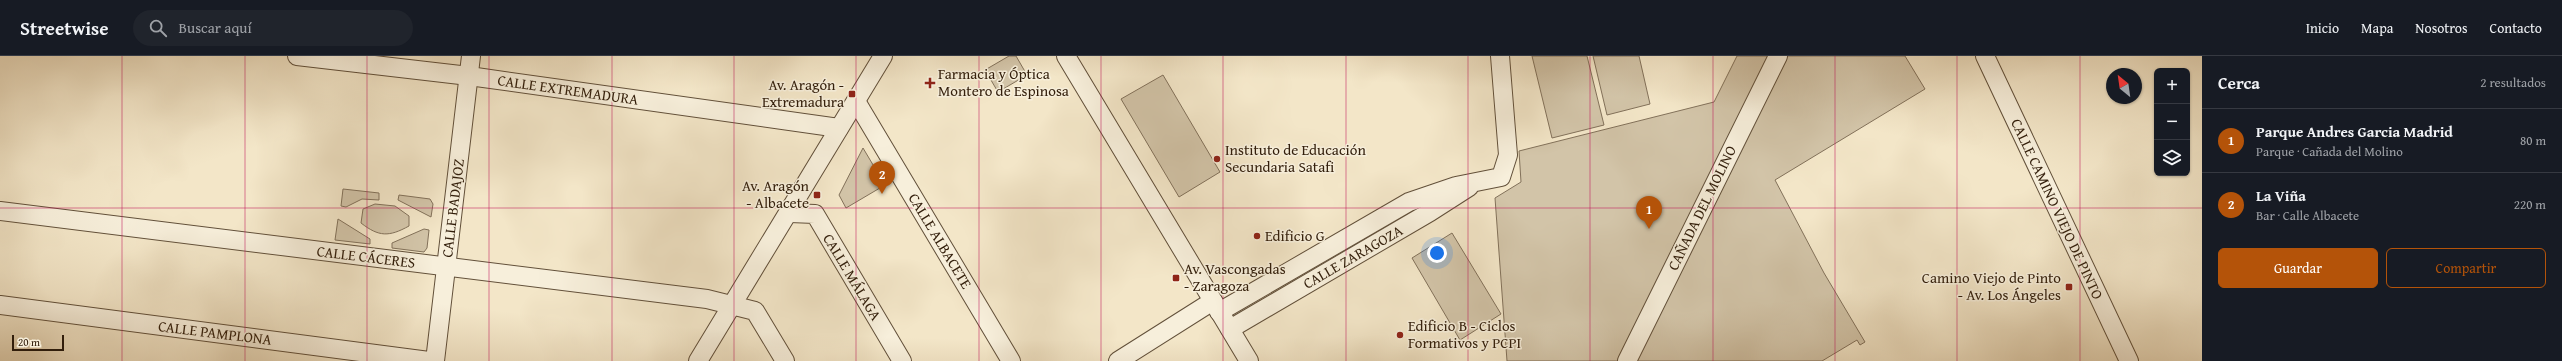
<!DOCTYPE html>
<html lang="es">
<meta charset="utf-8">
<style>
body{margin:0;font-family:"Gentium Book Plus",serif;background:#20242c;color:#f1f3f6}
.controls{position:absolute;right:12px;top:12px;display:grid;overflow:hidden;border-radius:6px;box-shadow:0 1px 3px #0004}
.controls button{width:36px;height:36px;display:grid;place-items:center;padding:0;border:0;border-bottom:1px solid #363941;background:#171b24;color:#f1f3f6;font:20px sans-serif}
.compass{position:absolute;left:2106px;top:12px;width:36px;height:36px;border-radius:50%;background:#171b24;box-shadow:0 1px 3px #0004;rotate:331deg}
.scale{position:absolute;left:12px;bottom:10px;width:52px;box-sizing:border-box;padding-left:4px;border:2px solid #321e0b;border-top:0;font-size:11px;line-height:14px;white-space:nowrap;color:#321e0b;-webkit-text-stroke:3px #f7efdb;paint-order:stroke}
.you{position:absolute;left:1437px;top:197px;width:14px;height:14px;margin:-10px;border:3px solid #fff;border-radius:50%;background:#1a73e8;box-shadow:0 0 0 6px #1a73e833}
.badge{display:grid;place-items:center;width:26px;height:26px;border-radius:50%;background:#b45309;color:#fff;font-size:13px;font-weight:700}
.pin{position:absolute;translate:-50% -33px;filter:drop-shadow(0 1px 2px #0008)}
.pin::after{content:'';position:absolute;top:21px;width:14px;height:12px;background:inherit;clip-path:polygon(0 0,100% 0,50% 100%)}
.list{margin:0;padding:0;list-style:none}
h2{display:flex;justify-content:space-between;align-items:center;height:52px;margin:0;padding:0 16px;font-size:17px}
h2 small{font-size:13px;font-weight:400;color:#9ea1a6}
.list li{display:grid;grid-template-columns:26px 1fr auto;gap:12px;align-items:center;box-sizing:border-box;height:64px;padding:0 16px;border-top:1px solid #363941}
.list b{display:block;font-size:15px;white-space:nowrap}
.list p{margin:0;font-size:13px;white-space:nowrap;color:#9ea1a6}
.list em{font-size:13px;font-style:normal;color:#9ea1a6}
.actions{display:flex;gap:8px;padding:12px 16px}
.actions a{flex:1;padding:9px 0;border:1px solid #b45309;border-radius:6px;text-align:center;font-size:14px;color:#b45309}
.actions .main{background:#b45309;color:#fff}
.icon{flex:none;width:22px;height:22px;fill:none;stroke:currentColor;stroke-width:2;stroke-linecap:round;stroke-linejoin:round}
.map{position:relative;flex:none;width:2202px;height:305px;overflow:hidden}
header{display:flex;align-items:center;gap:24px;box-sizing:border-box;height:56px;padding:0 20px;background:#171b24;border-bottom:1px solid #363941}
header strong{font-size:19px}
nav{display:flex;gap:22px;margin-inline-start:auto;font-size:14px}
.search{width:280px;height:36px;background:#20242c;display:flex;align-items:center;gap:10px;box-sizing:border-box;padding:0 14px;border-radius:22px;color:#9ea1a6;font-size:15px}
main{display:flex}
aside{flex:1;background:#171b24}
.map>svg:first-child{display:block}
</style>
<header>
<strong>Streetwise</strong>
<div class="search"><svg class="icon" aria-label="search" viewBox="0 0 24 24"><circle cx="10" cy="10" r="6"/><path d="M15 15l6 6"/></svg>Buscar aquí</div>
<nav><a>Inicio</a><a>Mapa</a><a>Nosotros</a><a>Contacto</a></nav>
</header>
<main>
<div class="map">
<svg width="2202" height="305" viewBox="0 0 2202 305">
<rect width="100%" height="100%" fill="#f3e6c8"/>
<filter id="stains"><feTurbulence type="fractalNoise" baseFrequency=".005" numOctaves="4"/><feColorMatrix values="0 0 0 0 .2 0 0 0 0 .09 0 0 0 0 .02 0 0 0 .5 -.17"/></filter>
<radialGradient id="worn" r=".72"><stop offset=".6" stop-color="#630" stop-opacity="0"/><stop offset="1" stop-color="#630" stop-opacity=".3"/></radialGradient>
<!-- green -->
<g fill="#d2c4a8" stroke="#82715a">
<path d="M1009,0H1016L1027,19L998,36L985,14Z"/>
<path d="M1532,0H1587L1604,69L1552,82Z"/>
<path d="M1593,0H1639L1650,48L1607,59Z"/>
<path d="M1737,0H1905L1925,33L1775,124L1824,217L1865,286L1860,289L1857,284L1822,305H1507L1495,142L1521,126L1519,95L1714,46Z"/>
<path d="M1163,19L1220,116L1179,141L1121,43Z"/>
<path d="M863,92L885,129L846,152L839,139Z"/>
<path d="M343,133L379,137V144L362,143L346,151L341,150Z"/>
<path d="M399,139L430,143L433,148L431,161L398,144Z"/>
<path d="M375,148L395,150L409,160V170C389,181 379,181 361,167L363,153Z"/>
<path d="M338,163L370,183V188L335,184Z"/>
<path d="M424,173L429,174L427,192L424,196L392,192V187Z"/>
<path d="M1452,177L1501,258L1460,284L1412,202Z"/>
</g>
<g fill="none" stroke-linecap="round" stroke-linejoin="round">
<defs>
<g id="minor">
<path d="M297,0L469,20L839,72"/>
<path d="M1066,0L1249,305"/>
<path d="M1985,0L2129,305"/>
<path d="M856,45L1011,305"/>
<path d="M0,155L707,243L755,255L785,305"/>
<path d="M790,157L815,158L902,305"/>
<path d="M0,249L429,305"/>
<path d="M1219,256L1409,146L1456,130L1501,121L1508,99L1500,0"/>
<path d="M1230,273L1430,156L1469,131"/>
<path d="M435,305L471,0"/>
<path d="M698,305L883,0"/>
<path d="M1118,305L1213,245"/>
<path d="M1627,305L1778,0"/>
</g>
</defs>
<!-- minor casing -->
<use href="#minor" stroke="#62503a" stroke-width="20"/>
<!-- minor -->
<use href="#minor" stroke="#f7efdb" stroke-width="18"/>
</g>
<!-- grid -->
<path fill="none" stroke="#c2185b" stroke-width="1" stroke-opacity="0.55" d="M122,0V305M245,0V305M367,0V305M489,0V305M612,0V305M734,0V305M856,0V305M979,0V305M1101,0V305M1223,0V305M1346,0V305M1468,0V305M1590,0V305M1713,0V305M1835,0V305M1957,0V305M2080,0V305M0,152H2202"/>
<!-- markers -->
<g fill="#8f2418" stroke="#f7efdb" stroke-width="1.5">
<path d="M928 21h4v4h4v4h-4v4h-4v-4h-4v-4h4z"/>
<rect x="848" y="34" width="8" height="8" rx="2"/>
<circle cx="1217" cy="103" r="4"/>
<rect x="813" y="135" width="8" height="8" rx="2"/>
<circle cx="1257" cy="180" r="4"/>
<rect x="1172" y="218" width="8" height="8" rx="2"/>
<rect x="2065" y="227" width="8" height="8" rx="2"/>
<circle cx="1400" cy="279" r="4"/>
</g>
<g text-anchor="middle" stroke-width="3" stroke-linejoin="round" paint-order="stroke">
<!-- poi labels -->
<g font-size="15" fill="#321e0b" stroke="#f7efdb" text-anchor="start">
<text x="938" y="23">Farmacia y Óptica<tspan x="938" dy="17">Montero de Espinosa</tspan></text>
<text x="844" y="34" text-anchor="end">Av. Aragón -<tspan x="844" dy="17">Extremadura</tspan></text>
<text x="1225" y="99">Instituto de Educación<tspan x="1225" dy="17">Secundaria Satafi</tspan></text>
<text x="809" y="135" text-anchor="end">Av. Aragón<tspan x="809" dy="17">- Albacete</tspan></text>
<text x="1265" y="185">Edificio G</text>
<text x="1184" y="218">Av. Vascongadas<tspan x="1184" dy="17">- Zaragoza</tspan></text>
<text x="2061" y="227" text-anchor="end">Camino Viejo de Pinto<tspan x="2061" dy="17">- Av. Los Ángeles</tspan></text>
<text x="1408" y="275">Edificio B - Ciclos<tspan x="1408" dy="17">Formativos y PCPI</tspan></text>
</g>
<!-- street labels -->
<g font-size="15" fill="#321e0b" stroke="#f7efdb">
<text transform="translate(568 34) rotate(8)" y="5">CALLE EXTREMADURA</text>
<text transform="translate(453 152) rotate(-83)" y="5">CALLE BADAJOZ</text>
<text transform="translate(1702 152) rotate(-64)" y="5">CAÑADA DEL MOLINO</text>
<text transform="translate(2057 153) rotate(65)" y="5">CALLE CAMINO VIEJO DE PINTO</text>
<text transform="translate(940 185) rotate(59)" y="5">CALLE ALBACETE</text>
<text transform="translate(366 201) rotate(7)" y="5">CALLE CÁCERES</text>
<text transform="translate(1353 201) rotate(-30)" y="5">CALLE ZARAGOZA</text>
<text transform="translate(852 221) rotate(59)" y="5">CALLE MÁLAGA</text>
<text transform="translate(215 277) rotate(7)" y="5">CALLE PAMPLONA</text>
</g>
</g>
<rect width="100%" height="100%" filter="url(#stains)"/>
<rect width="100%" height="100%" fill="url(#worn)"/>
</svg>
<div class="controls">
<button>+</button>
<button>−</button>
<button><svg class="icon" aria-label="layers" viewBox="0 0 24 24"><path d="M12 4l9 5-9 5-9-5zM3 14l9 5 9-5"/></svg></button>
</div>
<svg class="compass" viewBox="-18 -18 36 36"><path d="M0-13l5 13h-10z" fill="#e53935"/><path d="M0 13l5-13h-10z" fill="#9ea1a6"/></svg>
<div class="scale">20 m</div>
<div class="you"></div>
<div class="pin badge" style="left:1649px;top:173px">1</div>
<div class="pin badge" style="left:882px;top:138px">2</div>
</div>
<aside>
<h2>Cerca<small>2 resultados</small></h2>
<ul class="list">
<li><span class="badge">1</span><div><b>Parque Andres Garcia Madrid</b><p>Parque · Cañada del Molino</p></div><em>80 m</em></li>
<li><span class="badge">2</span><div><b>La Viña</b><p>Bar · Calle Albacete</p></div><em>220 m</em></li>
</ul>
<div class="actions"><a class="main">Guardar</a><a>Compartir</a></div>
</aside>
</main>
